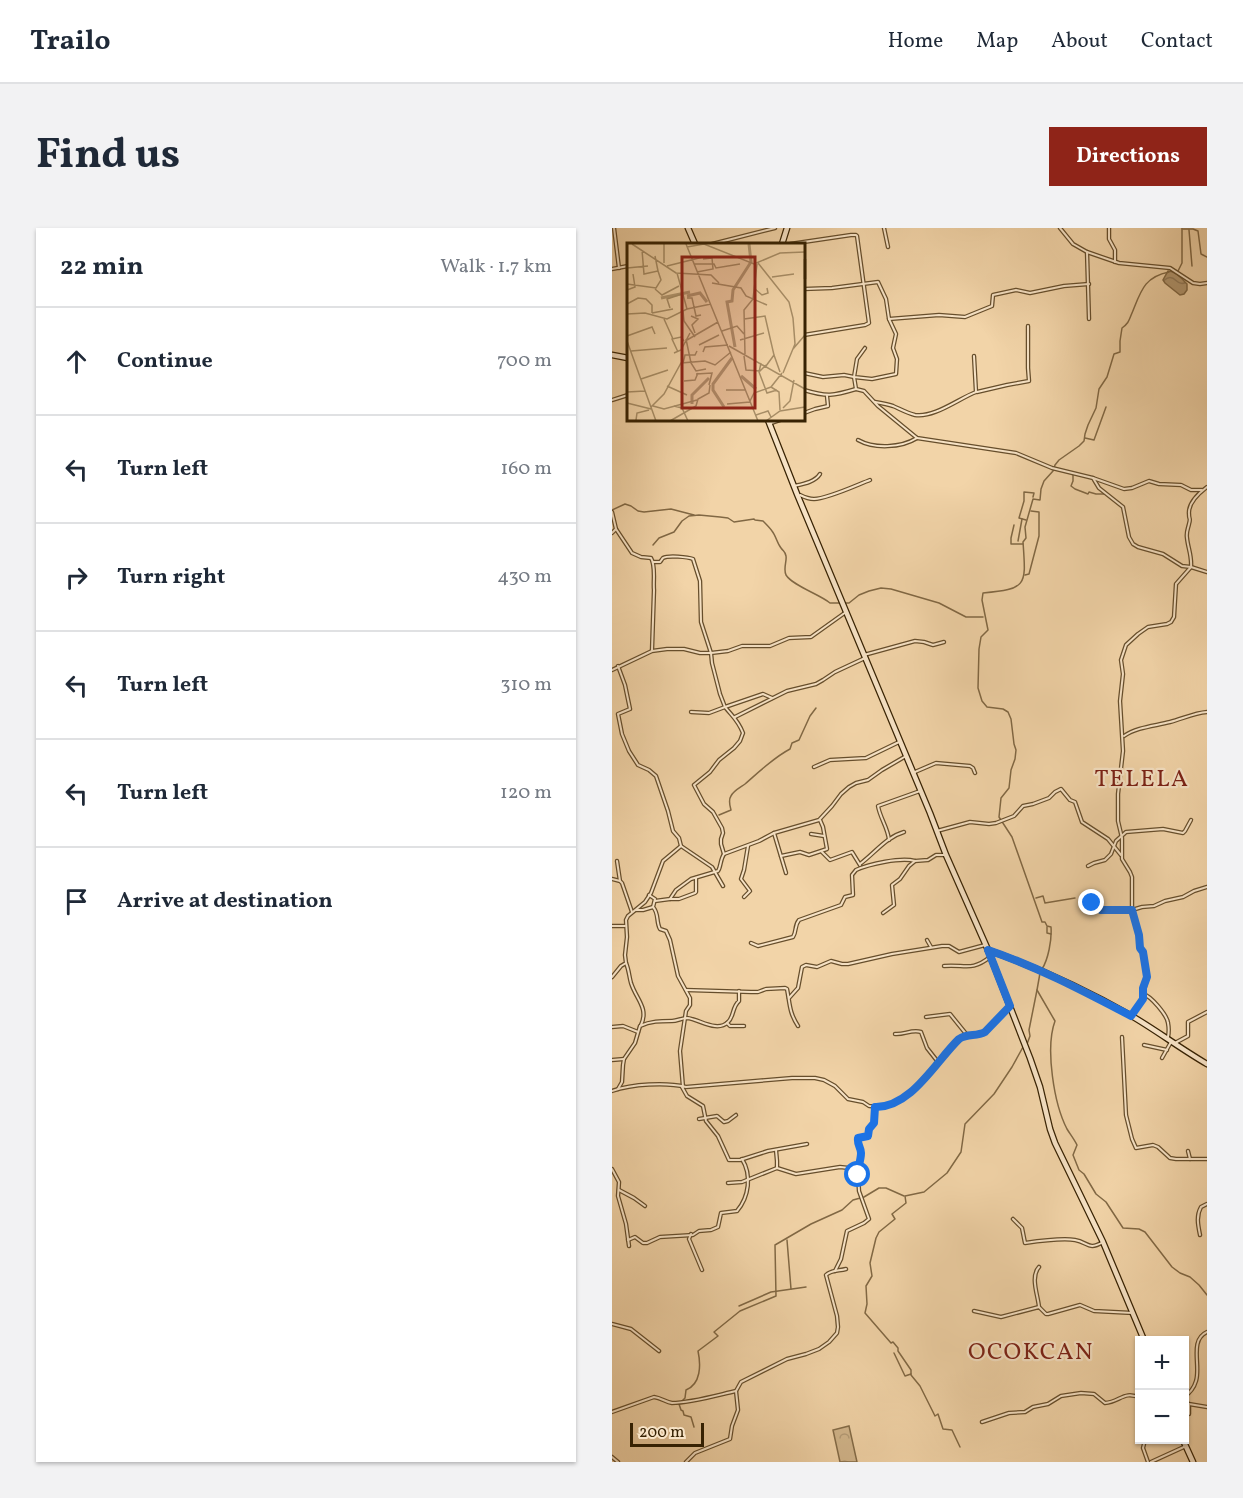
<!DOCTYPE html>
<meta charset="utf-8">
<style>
body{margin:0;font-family:Vollkorn,serif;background:#f2f2f3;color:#1f2937}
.controls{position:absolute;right:18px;bottom:18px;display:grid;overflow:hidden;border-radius:0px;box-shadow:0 2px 4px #0004}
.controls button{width:54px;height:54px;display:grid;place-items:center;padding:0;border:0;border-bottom:2px solid #e0e1e3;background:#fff;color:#1f2937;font:30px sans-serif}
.scale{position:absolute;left:18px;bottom:15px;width:74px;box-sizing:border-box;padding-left:6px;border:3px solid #372203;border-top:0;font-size:16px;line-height:21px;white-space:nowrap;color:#372203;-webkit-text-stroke:4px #f7e3c6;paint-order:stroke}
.stop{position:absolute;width:18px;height:18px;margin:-14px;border:4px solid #1a73e8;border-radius:50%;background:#fff}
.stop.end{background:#1a73e8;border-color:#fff;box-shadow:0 2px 6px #0008}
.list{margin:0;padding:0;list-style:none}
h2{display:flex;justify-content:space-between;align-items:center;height:78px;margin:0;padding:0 24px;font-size:26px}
h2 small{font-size:20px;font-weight:400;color:#747a83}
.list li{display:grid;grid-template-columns:39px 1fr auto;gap:18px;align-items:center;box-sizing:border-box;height:108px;padding:0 24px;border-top:2px solid #e0e1e3}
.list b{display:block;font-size:22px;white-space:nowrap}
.list em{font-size:20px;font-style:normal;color:#747a83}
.icon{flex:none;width:33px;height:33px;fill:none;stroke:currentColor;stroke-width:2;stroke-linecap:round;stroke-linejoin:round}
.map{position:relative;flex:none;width:595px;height:1234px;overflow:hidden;border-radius:0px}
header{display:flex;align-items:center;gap:36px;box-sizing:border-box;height:84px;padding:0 30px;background:#fff;border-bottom:2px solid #e0e1e3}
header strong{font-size:28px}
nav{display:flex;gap:33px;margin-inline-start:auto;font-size:21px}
.intro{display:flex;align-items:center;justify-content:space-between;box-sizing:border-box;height:144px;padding:0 36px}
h1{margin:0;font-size:42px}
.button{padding:15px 27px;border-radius:0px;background:#8f2418;color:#fff;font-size:21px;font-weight:700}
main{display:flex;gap:36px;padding:0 36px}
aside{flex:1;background:#fff;border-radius:0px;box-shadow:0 2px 4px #0004}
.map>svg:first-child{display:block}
</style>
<header>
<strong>Trailo</strong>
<nav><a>Home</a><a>Map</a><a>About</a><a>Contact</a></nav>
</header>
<div class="intro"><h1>Find us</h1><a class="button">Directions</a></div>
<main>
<aside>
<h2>22 min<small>Walk · 1.7 km</small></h2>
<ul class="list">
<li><svg class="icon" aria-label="ahead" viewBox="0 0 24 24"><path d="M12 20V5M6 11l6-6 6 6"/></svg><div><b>Continue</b></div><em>700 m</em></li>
<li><svg class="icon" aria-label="left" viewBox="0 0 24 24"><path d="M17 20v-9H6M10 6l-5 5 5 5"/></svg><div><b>Turn left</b></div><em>160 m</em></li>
<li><svg class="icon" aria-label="right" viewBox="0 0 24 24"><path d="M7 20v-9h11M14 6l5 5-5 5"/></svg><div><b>Turn right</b></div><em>430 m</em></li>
<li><svg class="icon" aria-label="left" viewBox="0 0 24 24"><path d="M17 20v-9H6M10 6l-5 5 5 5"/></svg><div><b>Turn left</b></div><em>310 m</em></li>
<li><svg class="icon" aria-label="left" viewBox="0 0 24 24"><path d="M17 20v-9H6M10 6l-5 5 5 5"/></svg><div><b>Turn left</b></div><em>120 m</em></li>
<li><svg class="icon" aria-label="arrive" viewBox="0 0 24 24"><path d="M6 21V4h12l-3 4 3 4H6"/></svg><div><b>Arrive at destination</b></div></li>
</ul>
</aside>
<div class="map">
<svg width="595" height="1234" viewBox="0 0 595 1234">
<defs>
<pattern id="forest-crowns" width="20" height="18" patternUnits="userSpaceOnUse" patternTransform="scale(1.5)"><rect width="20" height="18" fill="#d2b68c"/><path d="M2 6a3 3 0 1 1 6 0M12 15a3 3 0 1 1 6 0" fill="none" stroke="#b59c77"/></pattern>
<pattern id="water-waves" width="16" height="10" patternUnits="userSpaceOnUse" patternTransform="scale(1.5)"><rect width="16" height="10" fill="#b29770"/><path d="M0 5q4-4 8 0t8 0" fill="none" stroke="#927b5a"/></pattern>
</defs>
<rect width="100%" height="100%" fill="#f2d4a8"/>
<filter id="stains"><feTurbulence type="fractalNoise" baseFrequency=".00333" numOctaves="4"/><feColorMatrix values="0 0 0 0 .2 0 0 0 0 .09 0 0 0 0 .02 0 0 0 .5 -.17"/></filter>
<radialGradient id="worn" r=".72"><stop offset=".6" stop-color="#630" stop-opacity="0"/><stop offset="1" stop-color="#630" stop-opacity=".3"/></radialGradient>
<!-- forest -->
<path fill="url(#forest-crowns)" stroke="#846c48" stroke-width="1.5" d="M237,1198L245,1234H228L221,1202Z"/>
<!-- water -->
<path fill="url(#water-waves)" stroke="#816844" stroke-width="1.5" d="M556,43C564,43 570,51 575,56V62L572,66L568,67L553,55L551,52Z"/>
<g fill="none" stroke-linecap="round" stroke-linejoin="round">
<!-- stream -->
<g stroke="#816844" stroke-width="1.5">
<path d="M571,1H581L586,3L589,26L595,29"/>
<path d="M577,2L580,38"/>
<path d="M566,43L570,35V0"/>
<path d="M473,210L482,212L494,179"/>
<path d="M461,246V253L459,258L463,261L476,266L477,264L484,266H493"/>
<path d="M0,282L13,276L19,278L26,283L32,284L59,281L82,287"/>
<path d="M414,292L407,290L412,273V264L422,265L421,269"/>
<path d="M402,297L399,310V316H411"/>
<path d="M406,313L410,291"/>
<path d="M41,317L47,310L62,304L70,293L77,288L87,287L108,289L116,290L122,294L142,291L143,292L151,293C154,296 158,300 160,303C164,308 165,315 169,320C172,324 173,323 174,328C175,334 171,340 174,347C181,358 207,366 218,375H228"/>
<path d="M413,347L417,346L427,308V284L419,283"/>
<path d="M232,375H237L247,367L257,363L269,360L279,361L327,375L354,389H371"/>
<path d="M107,587L119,582C118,578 116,572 119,568C121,563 129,559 133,556C148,543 161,530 178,521L180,515L187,512L198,488L204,480"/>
<path d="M424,670L431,668L433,675L463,670"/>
<path d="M435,699V705L439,706"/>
<path d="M430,741C436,732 440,712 439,699L435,698L433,694H430L400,609L387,589L389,570L397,560L399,542L403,531L404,522L402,516L399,491L396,484L391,481L375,479L370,473L366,460L367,421L369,409L376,402L370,372L371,365C416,361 414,357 411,314L414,310L413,299L421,271L428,272L429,261L432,253L441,243L443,237L447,232L467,218L472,213L473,206L476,197L484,180L487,161L495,149L502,126L508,124V113L510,100C517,95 517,92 520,85C529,63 532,49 557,44"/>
<path d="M428,745L425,762L443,793C433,820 442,876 455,901C458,906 462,911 465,917L461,927L467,942L472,946L484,966L494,974L511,1000L527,1001L533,1004L560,1039L568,1045L578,1049L587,1057L595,1067"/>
<path d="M415,816L418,808L417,802L425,762"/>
<path d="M175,1012L179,1061"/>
<path d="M127,1078L159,1064L194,1059"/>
<path d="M282,1125L293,1148L299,1146"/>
<path d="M82,1199L79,1189L72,1187L71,1183L69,1182L67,1176L73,1170L74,1162C89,1156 89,1137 86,1123L106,1108L102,1104L128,1083L164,1068L163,1017L199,996L230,982L241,972L252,969L267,960H274L292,968"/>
<path d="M348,1219L340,1202L331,1201L326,1186L323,1188L308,1158L299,1147V1142L286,1123V1120L281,1114L279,1115L253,1085L255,1076L254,1058L260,1048L258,1035L264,1010L267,1004L283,991L280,986L294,975L293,968L312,964L335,945L349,924L353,896L382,866L400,839L411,819"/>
</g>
<defs>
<g id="street">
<path d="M2,0L7,40"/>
<path d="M272,0L276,19"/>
<path d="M448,0L461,16L475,24L507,35L558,40L581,55L588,56L595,55"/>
<path d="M497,0V11L503,22V34"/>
<path d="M100,16L163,0"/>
<path d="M178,16L239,7H244L245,8L257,95L253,97L192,107"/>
<path d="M475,24L477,91"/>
<path d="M0,41L16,38"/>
<path d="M192,61L220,60L266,54L274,71L277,91L327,87L353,89L380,78L381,67L404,62L418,65L452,58L477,56"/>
<path d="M253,120L245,131L242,149L260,151L284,146L285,131L281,120L284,106L277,91"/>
<path d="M192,145L211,149L232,147L242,149L244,161L252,163L266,178L305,210L404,225L440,240L481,250L487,260L511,279L517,309L521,316L526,319L551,326L570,338L579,339L595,344"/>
<path d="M192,162C215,169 221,168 244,161"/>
<path d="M365,164L395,157L417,153L416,140V98"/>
<path d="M0,172L16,167"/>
<path d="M263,174C269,175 275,176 281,178C288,181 295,185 303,187C322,190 346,171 364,164L362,128"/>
<path d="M192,185L203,181L216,178L215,168"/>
<path d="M159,195L168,192"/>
<path d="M246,212C262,221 289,220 305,210"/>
<path d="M481,250L512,261L520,260L537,253L547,256L569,257L579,262H590"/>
<path d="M182,258C191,256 203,254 208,246"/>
<path d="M188,267C192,269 197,271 202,271C215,271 245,257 258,252"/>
<path d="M0,284L4,301L20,325L29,329L39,330C44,338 41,353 42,362L40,422"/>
<path d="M0,305L4,301"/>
<path d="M41,334H48C49,333 50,331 51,330C56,327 76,329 81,331L88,353L89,394L99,425L100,435L108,466L113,479L151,466L160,470"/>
<path d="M252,427L303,413L312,414L321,417L332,414"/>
<path d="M6,438L13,457L18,481L6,486L10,506L17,523L26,537L37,542L44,548L56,583L61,603L67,610L69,618L100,639L111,658"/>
<path d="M0,442L40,423L55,421H72L88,425H99L116,423L130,418H158L177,410L199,409L234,384"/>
<path d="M79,484L97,485L113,479C121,489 126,492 131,505L128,513L122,520L107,532L98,544L82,557L92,576L101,584L110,600L111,605L109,611V616L112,626"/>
<path d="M123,489L175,463L204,456L211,452L223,444L253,430"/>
<path d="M512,508C525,499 543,498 558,494C570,491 582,485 595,484"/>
<path d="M202,539L218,532L254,530L287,514"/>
<path d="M303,544L324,535L358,538L361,540L363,545"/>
<path d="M325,603L358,594L377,596L384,595L402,588L411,578L421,576L437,570L443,564L449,561L458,572L463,574L470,594L496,611L509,627"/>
<path d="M162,605L174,645"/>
<path d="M199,606L212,608"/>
<path d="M277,612C276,600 268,590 266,578L308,563"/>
<path d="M210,624L218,632L240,624L248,637"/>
<path d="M169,628L188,624L197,627L215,621L211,599L208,592"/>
<path d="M5,633L8,653"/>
<path d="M248,636C263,625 274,609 292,604"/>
<path d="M476,638L482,635L493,632L499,626L504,613L514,604L551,601L571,605L573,603L579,592"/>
<path d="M0,651L8,653L10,655L20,684"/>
<path d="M37,667L43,671L41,679C47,685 44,694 48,701L54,703L58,712L66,748L78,770V777L74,783L68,823L71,859"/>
<path d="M132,669L138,663L129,651L132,642L136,618"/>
<path d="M58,671H67L83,665L84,664V650"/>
<path d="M474,672L489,682H520L530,679L542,678L553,673L571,669L582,663L595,659"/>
<path d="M43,673L58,671L64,662L79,651L106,643C109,639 108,632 112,626L147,613L162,605L207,592L220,578L229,566L237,559L244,555L256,552L270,542L294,528"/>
<path d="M24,682H31L41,679"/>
<path d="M271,685L282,677L280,657L288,651L297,638L303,633L316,632L324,627H334"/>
<path d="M0,698H13"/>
<path d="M315,712L319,719"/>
<path d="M139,715L146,718L181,709C185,703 182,698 187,692L229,677L233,669L241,667L240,647L244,642C257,636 289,629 303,633"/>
<path d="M14,735C17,742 17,748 19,755C24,771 37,780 29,797"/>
<path d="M332,738C353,736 359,744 378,729"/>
<path d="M0,749L9,738L14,735L13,727L15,709L14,692L16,688L33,674L39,665L51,633L69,618"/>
<path d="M74,762L139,764H146L154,761L173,760L175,761C178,776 177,784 186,798"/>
<path d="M531,766C539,768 555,787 556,795C557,800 557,804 556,809"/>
<path d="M177,770L186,760L190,739L194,737L205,739L219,733L230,736H236L280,726L330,718H337L347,724L373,717"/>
<path d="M519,788L531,771L535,746L531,724L528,717L527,707L520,682V649L518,644L510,631V610L506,593V566L511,523L508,473L511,446L509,432L514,417L526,406L536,399L555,396L559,394L562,389L564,356L579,339C580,328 576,320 575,310C574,304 576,301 577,296C579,289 577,293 577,286C576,275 587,265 595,259"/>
<path d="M314,789L338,786L355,807"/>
<path d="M115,795L118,798H132"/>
<path d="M0,799L11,798L26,804"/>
<path d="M283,806C292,807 300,801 309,804L315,820L326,834"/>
<path d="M510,809L514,887L520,911L524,920L541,917L546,919L558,930L564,931H595"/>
<path d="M563,815L576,808V794L595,784"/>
<path d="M532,817L555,822"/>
<path d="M550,830L559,814"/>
<path d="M0,832L12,831"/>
<path d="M70,859L75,868L91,878L94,893L106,908L117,932H128L156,923L195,916"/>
<path d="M6,861L10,854L11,837L12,831L23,815L28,798C39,793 48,793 60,793C65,793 70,790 75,790C87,791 105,805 116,794C122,789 120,779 127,773V763"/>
<path d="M0,863C20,856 54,854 74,859L180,850H203L212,852L223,858L236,871L251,874L257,878L273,879L286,873L305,858L347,811C356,805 364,809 373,804L397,779"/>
<path d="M87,891L105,888L112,894L116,893L124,887"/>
<path d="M164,922L165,933V940"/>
<path d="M576,923L578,931"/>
<path d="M0,941L7,954L6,968L14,996L17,1018"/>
<path d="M245,946C246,939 249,932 249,925C249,919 245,917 246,910L256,908L257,901L262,895L263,879"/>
<path d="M116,955L130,954L165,940L184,946L228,939L237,940L246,947L247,963L257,991L252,995L235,1003L229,1031L223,1043"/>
<path d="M7,962L22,970L33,978"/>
<path d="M401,991L410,1000L413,1015C427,1013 450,1010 463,1012C476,1014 476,1023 491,1014"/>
<path d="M79,1006L77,1011L90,1042"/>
<path d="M588,1007C586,997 584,988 589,979L595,976"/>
<path d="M16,1012L23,1009L31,1015H35L48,1009L81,1007L87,1003L99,1002L106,999L109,985L125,983C137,969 140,947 130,931"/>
<path d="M427,1039C418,1049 426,1067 427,1079"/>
<path d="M362,1083L389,1089L427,1079L434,1086H436L468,1077L482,1083L521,1085"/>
<path d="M0,1096L19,1101L47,1123"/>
<path d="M572,1169C578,1165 582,1160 584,1153C589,1138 577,1112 595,1104"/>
<path d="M572,1175L577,1176V1186"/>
<path d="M577,1176L595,1179"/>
<path d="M0,1184L42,1169C49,1170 54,1174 60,1175C78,1175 106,1167 124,1163"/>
<path d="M370,1194L397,1185L413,1184L421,1179L436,1176L449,1168L469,1165L482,1166L493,1175C508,1174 512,1162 528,1170"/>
<path d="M533,1212L531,1220L536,1234"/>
<path d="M0,1229L6,1234"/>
<path d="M74,1234L83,1225L118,1211L120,1198L126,1182L124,1163L129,1154L175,1131L194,1126L207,1121L217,1114L225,1105L226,1099L225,1088L214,1047C219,1042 227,1043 234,1041"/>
<path d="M539,1234L574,1218"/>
</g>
<g id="secondary">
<path d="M76,0L83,16"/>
<path d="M170,16L175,0"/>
<path d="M0,127L16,130"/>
<path d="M156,192L185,266L318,585L334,627L376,722L418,830L428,859L438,901L443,915L491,1014L532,1112"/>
<path d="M376,722C424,739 474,762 518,787C544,802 569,821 595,836"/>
<path d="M571,1212L581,1234"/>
</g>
</defs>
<!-- street casing -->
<use href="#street" stroke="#664e2c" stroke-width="4.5"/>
<!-- secondary casing -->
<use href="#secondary" stroke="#372203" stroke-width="7"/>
<!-- street -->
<use href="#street" stroke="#f7e3c6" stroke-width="2"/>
<!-- secondary -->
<use href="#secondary" stroke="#f7e3c6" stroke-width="4.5"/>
</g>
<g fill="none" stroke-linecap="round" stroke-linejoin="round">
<!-- route -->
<path stroke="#1a73e8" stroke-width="8" d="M246,947L245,946C246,939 249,932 249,925C249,919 245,917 246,910L256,908L257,901L262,895L263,879C299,880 324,833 347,811C356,805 364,809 373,804L398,778L376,722C426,739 473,764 519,788L531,771V760L535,749L531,724L528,720L527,707L520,682H489L480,675"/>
</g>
<g text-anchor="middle" stroke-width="4.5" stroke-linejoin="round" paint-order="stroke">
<!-- quarter labels -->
<g font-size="24" letter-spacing="1.5" fill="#7a1f14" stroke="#f7e3c6">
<text x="530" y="558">TELELA</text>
<text x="419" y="1131">OCOKCAN</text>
</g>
</g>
<!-- overview -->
<g transform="translate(15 15)">
<rect width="178" height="178" fill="#f2d4a8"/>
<path fill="none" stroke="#b29770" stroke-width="3" d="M178,16V36M60,53L73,50L80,59M34,55L63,49M108,104L100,59L105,58L106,47L124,19L122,1M114,133L129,146M65,161V152L82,135M97,164L86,147V141L105,115"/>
<path fill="none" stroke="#a78d66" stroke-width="1.5" d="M5,1L49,30L84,32L92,40M59,1L131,178M60,4L77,1L127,21L153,10L178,9M15,7L17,31L31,28L28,13M37,20V1M131,20L162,59L166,75L168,101L156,130M67,21H87L89,25L113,21M40,23L76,14M0,25L21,23M70,29L86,26L85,15L76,16M50,30L60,66M145,34L167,31M85,40L114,45L119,53L140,62M0,41L29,45L34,37L31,28M28,46L35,52L52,43M128,46L135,52L141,50L140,45M0,47L8,44L6,31M60,55H65L69,73L74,72M0,61L11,55L19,56L25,62V70M43,65L40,56L55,51M56,68L57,78L68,94M25,70L46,66M0,71L18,70L40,76L60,66L84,61M64,73L71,76L65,82L68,90M37,76L46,96M117,76L138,73L147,112L139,123M95,88L110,83L117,91M0,93L25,84L28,91M59,96L64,120L69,128L79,126M60,97L91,79M113,97L137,90M0,98L29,178M72,102L92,92M102,103L178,146M166,106L178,92M4,108L40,105M51,109L45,96L54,94L57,98M76,109L78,104L101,102M47,110L54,107L63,90M118,111L117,67L126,56L130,21M147,112L153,129M117,113L119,127L133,128L139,122M56,120L58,112H68L70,108M134,120L132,129L140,150L150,147M69,131L85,130L82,142M14,136L41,127M57,138L68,137L71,130M40,143L60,152M144,144L152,149L153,167M99,147H119M0,149L18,148M123,158L127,150L144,144L155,130M0,160L24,166M100,161L123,159M26,163L37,166L70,157M47,163L55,165L61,178M24,164L37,151L54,120L78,118L88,122L104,109M156,165L163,158L167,137M129,172L141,168L144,174M9,177L10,170L22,167M43,178L69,163L71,156L82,150L83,142M139,178L153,168L178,164"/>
<path fill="#8f2418" fill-opacity="0.15" stroke="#8f2418" stroke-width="3" d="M55,14H128V165H55Z"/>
<rect width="178" height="178" fill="none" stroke="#372203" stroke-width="3"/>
</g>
<rect width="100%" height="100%" filter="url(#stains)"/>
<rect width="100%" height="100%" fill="url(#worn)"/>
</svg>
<div class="controls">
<button>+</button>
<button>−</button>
</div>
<div class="scale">200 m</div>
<div class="stop" style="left:246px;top:947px"></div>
<div class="stop end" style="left:480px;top:675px"></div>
</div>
</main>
